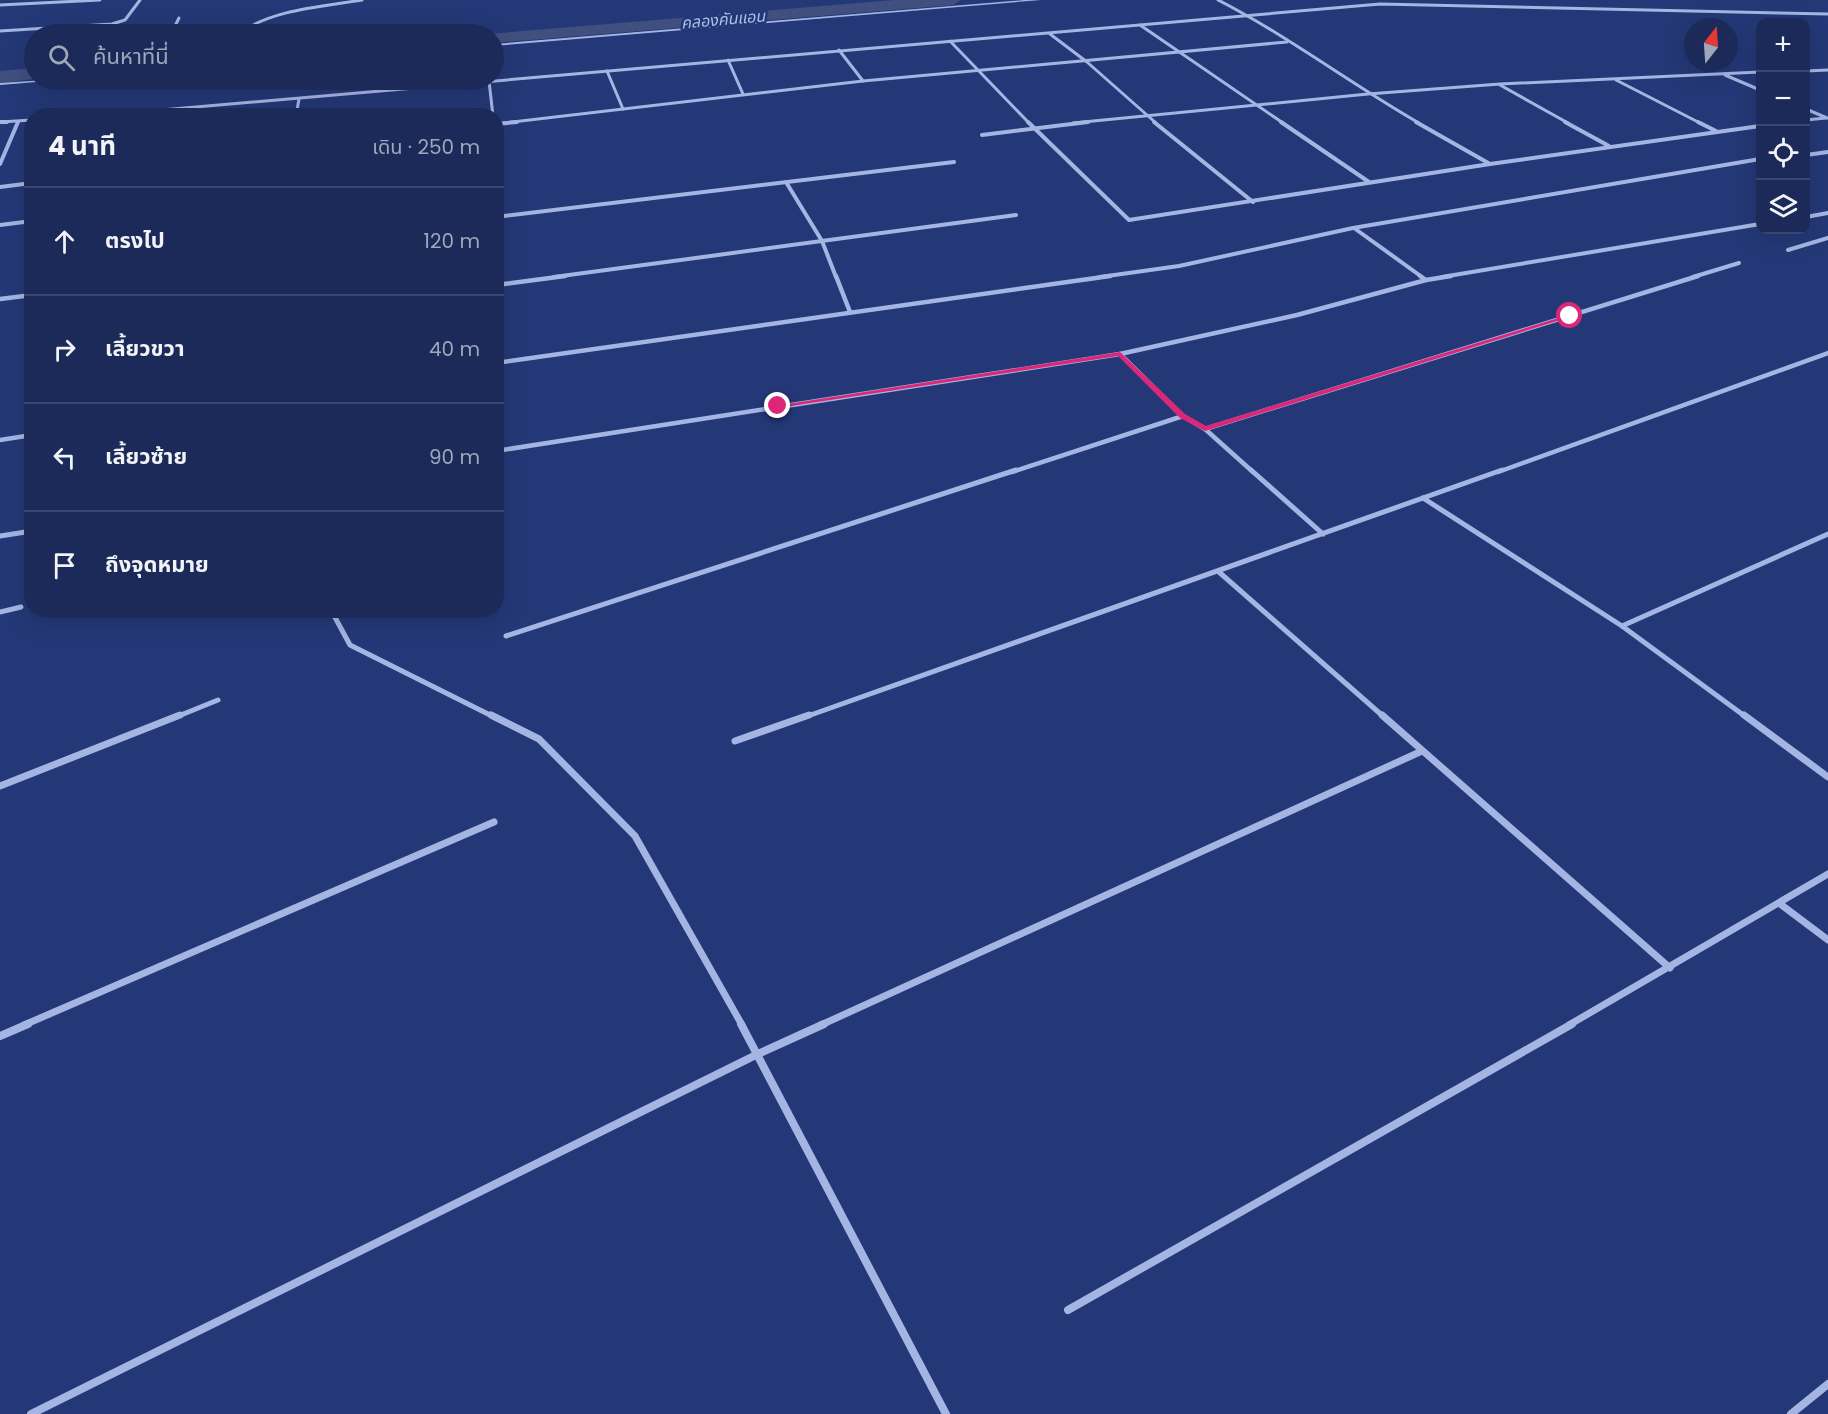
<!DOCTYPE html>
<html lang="th">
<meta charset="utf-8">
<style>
body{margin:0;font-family:Poppins,"Noto Sans Thai",sans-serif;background:#24325f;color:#f1f3f6}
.controls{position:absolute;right:18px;top:18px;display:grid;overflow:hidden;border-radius:12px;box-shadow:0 6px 24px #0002}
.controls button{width:54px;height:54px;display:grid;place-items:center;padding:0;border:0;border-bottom:2px solid #39466f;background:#1b2a59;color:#f1f3f6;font:30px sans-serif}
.compass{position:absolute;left:1684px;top:18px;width:54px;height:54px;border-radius:50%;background:#1b2a59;box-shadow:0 6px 24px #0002;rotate:17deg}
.stop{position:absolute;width:18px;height:18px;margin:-14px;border:4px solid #db2777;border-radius:50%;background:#fff}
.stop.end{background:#db2777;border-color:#fff;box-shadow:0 2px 6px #0008}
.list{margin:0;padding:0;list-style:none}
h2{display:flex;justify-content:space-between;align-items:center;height:78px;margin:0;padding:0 24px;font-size:26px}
h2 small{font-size:20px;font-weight:400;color:#a0a7ba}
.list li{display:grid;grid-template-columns:39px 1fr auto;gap:18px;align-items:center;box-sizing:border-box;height:108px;padding:0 24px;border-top:2px solid #39466f}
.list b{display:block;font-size:22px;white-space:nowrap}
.list em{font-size:20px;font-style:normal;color:#a0a7ba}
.icon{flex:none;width:33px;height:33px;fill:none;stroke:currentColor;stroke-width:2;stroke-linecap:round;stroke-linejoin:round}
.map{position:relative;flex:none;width:1828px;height:1414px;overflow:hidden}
.search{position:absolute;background:#1b2a59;box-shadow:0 6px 24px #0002;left:24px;top:24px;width:480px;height:66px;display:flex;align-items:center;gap:15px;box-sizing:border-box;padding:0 21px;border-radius:33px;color:#a0a7ba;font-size:22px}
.panel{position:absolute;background:#1b2a59;box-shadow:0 6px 24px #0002;left:24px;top:108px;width:480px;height:510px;border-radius:24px}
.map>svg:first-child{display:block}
</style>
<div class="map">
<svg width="1828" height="1414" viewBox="0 0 1828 1414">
<rect width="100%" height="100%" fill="#243877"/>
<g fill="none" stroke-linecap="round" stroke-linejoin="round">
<!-- canal -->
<g fill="#404f7e" fill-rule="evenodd">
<path d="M894,0H961L953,5L494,43V34H488Z"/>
<path d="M34,68V79L0,83V71Z"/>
</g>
<!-- minor-far5 -->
<g stroke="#a5b5e3" stroke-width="3">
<path d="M1218,0C1288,36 1351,84 1419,123"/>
<path d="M0,5L100,0"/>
<path d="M179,18L173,30L244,28"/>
<path d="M1140,25L1283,123"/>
<path d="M0,31L112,24L125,20L140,0"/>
<path d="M238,34C273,9 321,7 362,0"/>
<path d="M1050,34L1087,62L1156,123"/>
<path d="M950,41L1029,123"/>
<path d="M839,50L863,81"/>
<path d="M728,60L743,94"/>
<path d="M607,71L623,109"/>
<path d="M1806,71L1828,70"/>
<path d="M1725,75L1760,90"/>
<path d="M1616,80L1700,123"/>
<path d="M489,81L493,116"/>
<path d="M1500,85L1568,123"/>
<path d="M378,91L383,80"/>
<path d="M1806,109L1827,118"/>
<path d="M92,116L1380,4L1828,14"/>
<path d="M296,116L299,99"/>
<path d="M1806,120L1826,118"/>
<path d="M0,122L32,120"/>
<path d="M504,123L863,81L1287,42"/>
<path d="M1073,123L1368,94L1500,84L1760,72"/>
</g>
<!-- minor-far4 -->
<g stroke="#a5b5e3" stroke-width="4">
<path d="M0,122H7"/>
<path d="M1028,122L1129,220L1490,164L1760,126"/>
<path d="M1154,122L1253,202"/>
<path d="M1281,122L1369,182"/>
<path d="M1416,122L1490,164"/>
<path d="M1565,122L1609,146"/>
<path d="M1698,122L1716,131"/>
<path d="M496,124L517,122"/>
<path d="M982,135L1088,122"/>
<path d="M1806,155L1828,152"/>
<path d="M0,164L18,122"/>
<path d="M786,182L822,241L836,277"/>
<path d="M0,187L32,183"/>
<path d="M496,217L954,162"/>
<path d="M1806,217L1828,213"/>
<path d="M0,225L32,221"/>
<path d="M1354,228L1422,277"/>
<path d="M1788,250L1828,238"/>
<path d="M554,277L1016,215"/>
<path d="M1100,277L1179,266L1353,228L1760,159"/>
<path d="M1442,277L1760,224"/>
<path d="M1693,277L1739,263"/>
</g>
<!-- minor-far3 -->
<g stroke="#a5b5e3" stroke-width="4.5">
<path d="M836,276L850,312"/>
<path d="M1420,276L1426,280"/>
<path d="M496,285L565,276"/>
<path d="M0,299L32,295"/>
<path d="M1120,354L1183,416L1205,429L1253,472"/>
<path d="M496,363L1110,276"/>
<path d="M1205,429L1698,276"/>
<path d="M0,440L32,435"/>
<path d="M496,451L1120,354L1297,315L1426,280L1451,276"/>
<path d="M1012,472L1183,416"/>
<path d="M1498,472L1828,353"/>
</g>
<!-- minor-far2 -->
<g stroke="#a5b5e3" stroke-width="5">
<path d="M1251,470L1323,534"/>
<path d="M1423,498L1622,626L1746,717"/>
<path d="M0,536L32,531"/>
<path d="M1219,572L1384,717"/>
<path d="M331,610L350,645L494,717"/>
<path d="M0,612L21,607"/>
<path d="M1622,626L1828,534"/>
<path d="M506,636L1016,470"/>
<path d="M176,717L218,700"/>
<path d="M805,717L1502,470"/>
</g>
<!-- minor-far1 -->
<g stroke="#a5b5e3" stroke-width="7">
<path d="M491,715L539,739L635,836L742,1025"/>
<path d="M1382,715L1670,968"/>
<path d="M1744,715L1828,777"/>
<path d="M735,741L809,715"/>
<path d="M0,786L180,715"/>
<path d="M1779,903L1828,940"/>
<path d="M24,1025L494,822"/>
<path d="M821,1025L1422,751"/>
<path d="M1569,1025L1828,874"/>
</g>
<!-- minor -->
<g stroke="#a5b5e3" stroke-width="8">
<path d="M741,1024L946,1414"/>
<path d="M0,1036L28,1024"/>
<path d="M1068,1310L1572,1024"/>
<path d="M31,1414L758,1054L824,1024"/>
<path d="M1791,1414L1828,1384"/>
</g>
<!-- tertiary -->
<g fill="#a5b5e3" fill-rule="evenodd">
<path d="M1024,0H1041L494,46V44Z"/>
<path d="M45,80H61L0,85V83Z"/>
</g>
</g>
<!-- route -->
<path fill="#db2777" d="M1568,315L1573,316L1205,431L1180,418L1118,356L778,408L775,406L1120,352L1185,414L1206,426Z"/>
<g text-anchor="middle" stroke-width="5" stroke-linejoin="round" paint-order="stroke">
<!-- far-water labels -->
<g font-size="16" font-style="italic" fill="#b0bfeb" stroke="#243877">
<text transform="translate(723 19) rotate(-5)" y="6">คลองคันแอน</text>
</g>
</g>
</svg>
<div class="controls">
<button>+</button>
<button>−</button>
<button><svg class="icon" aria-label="locate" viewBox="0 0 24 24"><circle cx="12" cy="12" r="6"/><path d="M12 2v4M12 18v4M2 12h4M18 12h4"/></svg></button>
<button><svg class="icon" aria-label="layers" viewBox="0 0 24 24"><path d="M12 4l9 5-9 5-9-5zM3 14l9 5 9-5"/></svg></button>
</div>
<svg class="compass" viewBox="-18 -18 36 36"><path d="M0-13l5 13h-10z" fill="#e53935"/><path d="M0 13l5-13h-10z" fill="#a0a7ba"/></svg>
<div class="stop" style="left:1570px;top:316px"></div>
<div class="stop end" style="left:778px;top:406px"></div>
<div class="search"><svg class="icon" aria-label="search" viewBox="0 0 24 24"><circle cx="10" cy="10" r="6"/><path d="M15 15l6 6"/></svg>ค้นหาที่นี่</div>
<section class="panel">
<h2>4 นาที<small>เดิน · 250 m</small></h2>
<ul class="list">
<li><svg class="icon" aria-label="ahead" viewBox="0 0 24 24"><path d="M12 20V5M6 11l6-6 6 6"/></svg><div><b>ตรงไป</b></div><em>120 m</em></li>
<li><svg class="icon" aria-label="right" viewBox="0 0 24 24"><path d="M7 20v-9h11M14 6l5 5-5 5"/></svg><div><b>เลี้ยวขวา</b></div><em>40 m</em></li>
<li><svg class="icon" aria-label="left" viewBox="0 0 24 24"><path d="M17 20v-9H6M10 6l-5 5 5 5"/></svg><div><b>เลี้ยวซ้าย</b></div><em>90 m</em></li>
<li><svg class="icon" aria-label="arrive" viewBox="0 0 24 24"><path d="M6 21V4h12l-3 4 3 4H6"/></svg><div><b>ถึงจุดหมาย</b></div></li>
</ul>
</section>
</div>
